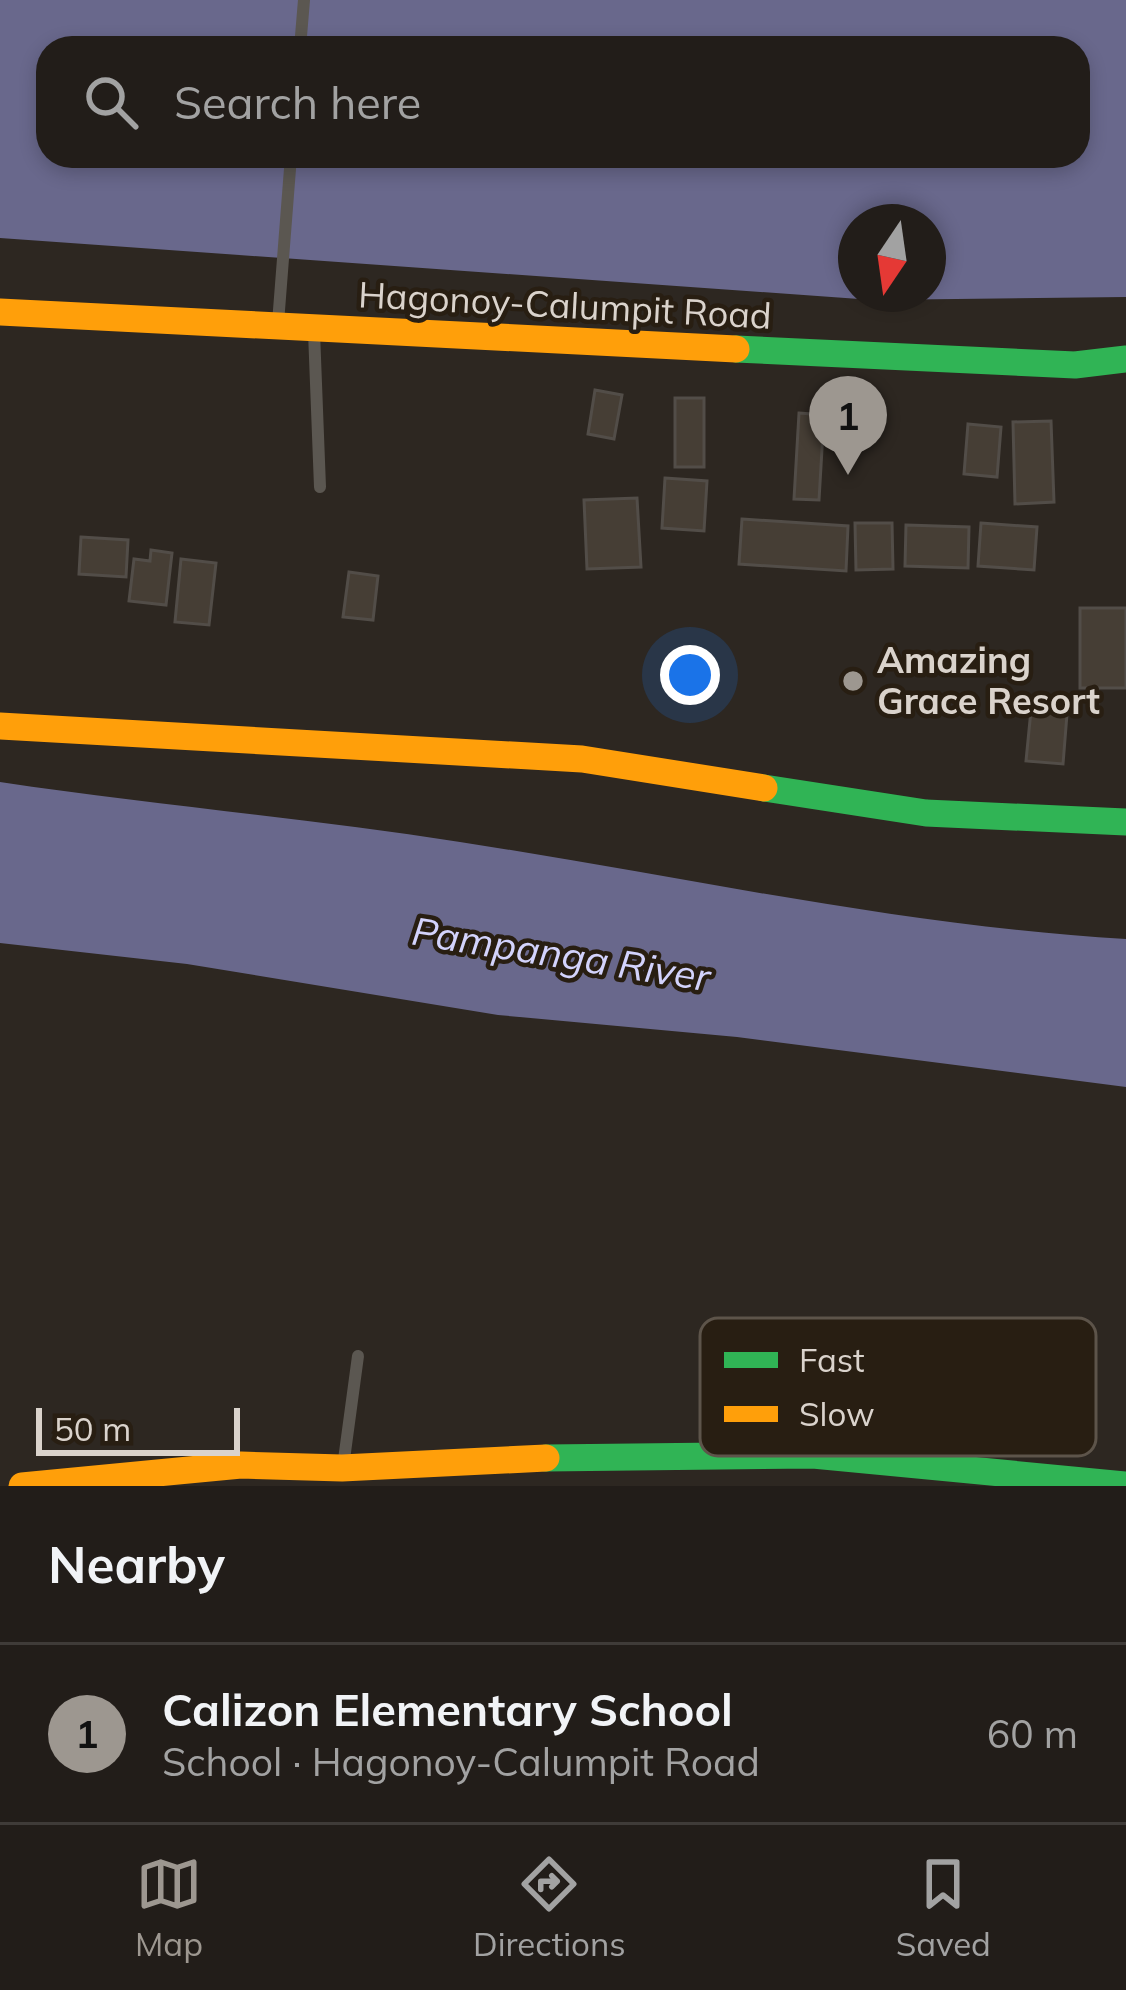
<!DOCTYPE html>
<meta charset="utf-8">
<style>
body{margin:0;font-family:Mulish,sans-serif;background:#2a2622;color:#f1f3f6}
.compass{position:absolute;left:838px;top:204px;width:108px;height:108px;border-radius:50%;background:#221d19;box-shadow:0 6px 18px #0003;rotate:193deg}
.scale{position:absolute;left:36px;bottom:30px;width:204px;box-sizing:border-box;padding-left:12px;border:6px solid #dad3cc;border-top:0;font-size:33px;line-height:42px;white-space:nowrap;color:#dad3cc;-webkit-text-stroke:9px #281e12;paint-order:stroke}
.you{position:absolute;left:690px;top:675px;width:42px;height:42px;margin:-30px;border:9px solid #fff;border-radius:50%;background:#1a73e8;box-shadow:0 0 0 18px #1a73e833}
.badge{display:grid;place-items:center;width:78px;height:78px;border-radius:50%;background:#9d9790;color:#111;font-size:39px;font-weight:700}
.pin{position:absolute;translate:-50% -99px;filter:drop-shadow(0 3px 6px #0008)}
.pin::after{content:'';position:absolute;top:63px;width:42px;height:36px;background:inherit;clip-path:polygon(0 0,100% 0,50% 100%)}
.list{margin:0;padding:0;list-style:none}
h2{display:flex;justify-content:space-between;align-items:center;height:156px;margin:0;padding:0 48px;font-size:51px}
h2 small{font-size:39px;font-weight:400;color:#a2a2a2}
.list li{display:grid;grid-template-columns:78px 1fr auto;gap:36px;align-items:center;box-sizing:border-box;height:180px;padding:0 48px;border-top:3px solid #3f3b38}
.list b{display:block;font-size:45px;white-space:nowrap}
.list p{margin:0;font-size:39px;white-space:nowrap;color:#a2a2a2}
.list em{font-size:39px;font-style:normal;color:#a2a2a2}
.icon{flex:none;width:66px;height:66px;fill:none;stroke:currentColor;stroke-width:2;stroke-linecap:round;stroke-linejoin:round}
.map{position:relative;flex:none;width:1126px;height:1486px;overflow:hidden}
.search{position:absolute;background:#221d19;box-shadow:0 6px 18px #0003;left:36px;right:36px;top:36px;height:132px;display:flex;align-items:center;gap:30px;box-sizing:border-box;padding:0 42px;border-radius:36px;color:#a2a2a2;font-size:45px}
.sheet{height:336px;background:#221d19}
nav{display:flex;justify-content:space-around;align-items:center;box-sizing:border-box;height:168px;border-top:3px solid #3f3b38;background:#221d19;font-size:33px;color:#a2a2a2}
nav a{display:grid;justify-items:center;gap:6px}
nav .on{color:#9d9790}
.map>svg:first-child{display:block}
</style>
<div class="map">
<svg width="1126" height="1486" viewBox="0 0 1126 1486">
<rect width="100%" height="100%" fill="#2d2721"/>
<!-- water -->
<g fill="#69688c" fill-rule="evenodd">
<path d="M0,0H1126V297L873,300L0,238ZM48,48H1078V156H48ZM856,222H928V294H856Z"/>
<path d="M0,782C153,805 307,818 460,842C682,876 902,926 1126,939V1087L737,1037L498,1015L187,964L0,943Z"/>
</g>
<!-- building -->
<g fill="#463e35" stroke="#524d48" stroke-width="3">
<path d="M595,390L622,395L614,439L588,434Z"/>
<rect x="675" y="398" width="29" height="69"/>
<path d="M799,413L824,415L819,500L794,499Z"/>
<path d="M1051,421L1054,502L1015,504L1013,422Z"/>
<path d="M968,424L1001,427L997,477L964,474Z"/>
<path d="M665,478L707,481L704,531L662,528Z"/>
<path d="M637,498L641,567L587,569L584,500Z"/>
<path d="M742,519L848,526L846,571L739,564Z"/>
<path d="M855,523H892L893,569L856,570Z"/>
<path d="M981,523L1037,527L1034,570L978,566Z"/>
<path d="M906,525L969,527L968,568L905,566Z"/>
<path d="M81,537L128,540L126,577L79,574Z"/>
<path d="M151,550L172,553L166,605L129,601L134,559L150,561Z"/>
<path d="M181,559L216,563L209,625L175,622Z"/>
<path d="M349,572L378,576L373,620L343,617Z"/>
<rect x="1080" y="608" width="46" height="80"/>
<path d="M1031,710L1067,714L1063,764L1026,761Z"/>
</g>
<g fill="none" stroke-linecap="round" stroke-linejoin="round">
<!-- lane -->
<g stroke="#5b5751" stroke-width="12">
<path d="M300,48L304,0"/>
<path d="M278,323L291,156"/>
<path d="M314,332L320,487"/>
<path d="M343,1467L358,1356"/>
</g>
<!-- fast -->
<g stroke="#30b455" stroke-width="27">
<path d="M736,349L1075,365L1126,359"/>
<path d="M764,788L926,813L1126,822"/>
<path d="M546,1458L813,1455L1126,1485"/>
</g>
<!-- slow -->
<g stroke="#ff9f0a" stroke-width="27">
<path d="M0,312L736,349"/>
<path d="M0,726L582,759L764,788"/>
<path d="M22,1486L241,1465L342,1468L546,1458"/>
</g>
</g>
<!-- markers -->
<circle fill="#9d9790" stroke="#281e12" stroke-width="4.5" cx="853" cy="681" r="12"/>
<g text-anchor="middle" stroke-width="9" stroke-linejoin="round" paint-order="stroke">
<!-- street labels -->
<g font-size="36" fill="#dad3cc" stroke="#281e12">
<text transform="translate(565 305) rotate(3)" y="13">Hagonoy-Calumpit Road</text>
</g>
<!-- poi labels -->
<g font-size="36" font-weight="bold" fill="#dad3cc" stroke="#281e12" text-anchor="start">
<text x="877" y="673">Amazing<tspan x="877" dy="41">Grace Resort</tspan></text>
</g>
<!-- water labels -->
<g font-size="39" font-style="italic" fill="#d3d3fc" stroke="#281e12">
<text transform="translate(561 954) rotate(9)" y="14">Pampanga River</text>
</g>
</g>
<!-- legend -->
<rect x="700" y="1318" width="396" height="138" rx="18" fill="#281e12" stroke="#5d544a" stroke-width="3"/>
<rect x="724" y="1352" width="54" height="16" fill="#30b455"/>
<rect x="724" y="1406" width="54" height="16" fill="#ff9f0a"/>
<g font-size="33" fill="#dad3cc">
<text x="799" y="1372">Fast</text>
<text x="799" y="1426">Slow</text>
</g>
</svg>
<svg class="compass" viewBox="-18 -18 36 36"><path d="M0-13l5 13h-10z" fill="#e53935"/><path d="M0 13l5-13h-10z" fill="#a2a2a2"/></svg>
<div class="scale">50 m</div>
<div class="you"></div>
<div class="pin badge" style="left:848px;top:475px">1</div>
<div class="search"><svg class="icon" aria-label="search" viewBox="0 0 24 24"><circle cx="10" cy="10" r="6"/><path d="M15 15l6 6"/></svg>Search here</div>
</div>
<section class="sheet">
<h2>Nearby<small></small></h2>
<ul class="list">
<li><span class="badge">1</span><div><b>Calizon Elementary School</b><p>School · Hagonoy-Calumpit Road</p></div><em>60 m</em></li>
</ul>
</section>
<nav>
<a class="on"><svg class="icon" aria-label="map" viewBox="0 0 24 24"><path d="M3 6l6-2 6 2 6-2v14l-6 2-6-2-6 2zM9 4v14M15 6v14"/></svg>Map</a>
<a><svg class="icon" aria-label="directions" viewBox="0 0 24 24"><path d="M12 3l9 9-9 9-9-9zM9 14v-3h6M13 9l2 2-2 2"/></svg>Directions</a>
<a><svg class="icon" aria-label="saved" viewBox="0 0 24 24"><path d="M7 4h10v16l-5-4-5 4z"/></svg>Saved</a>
</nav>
